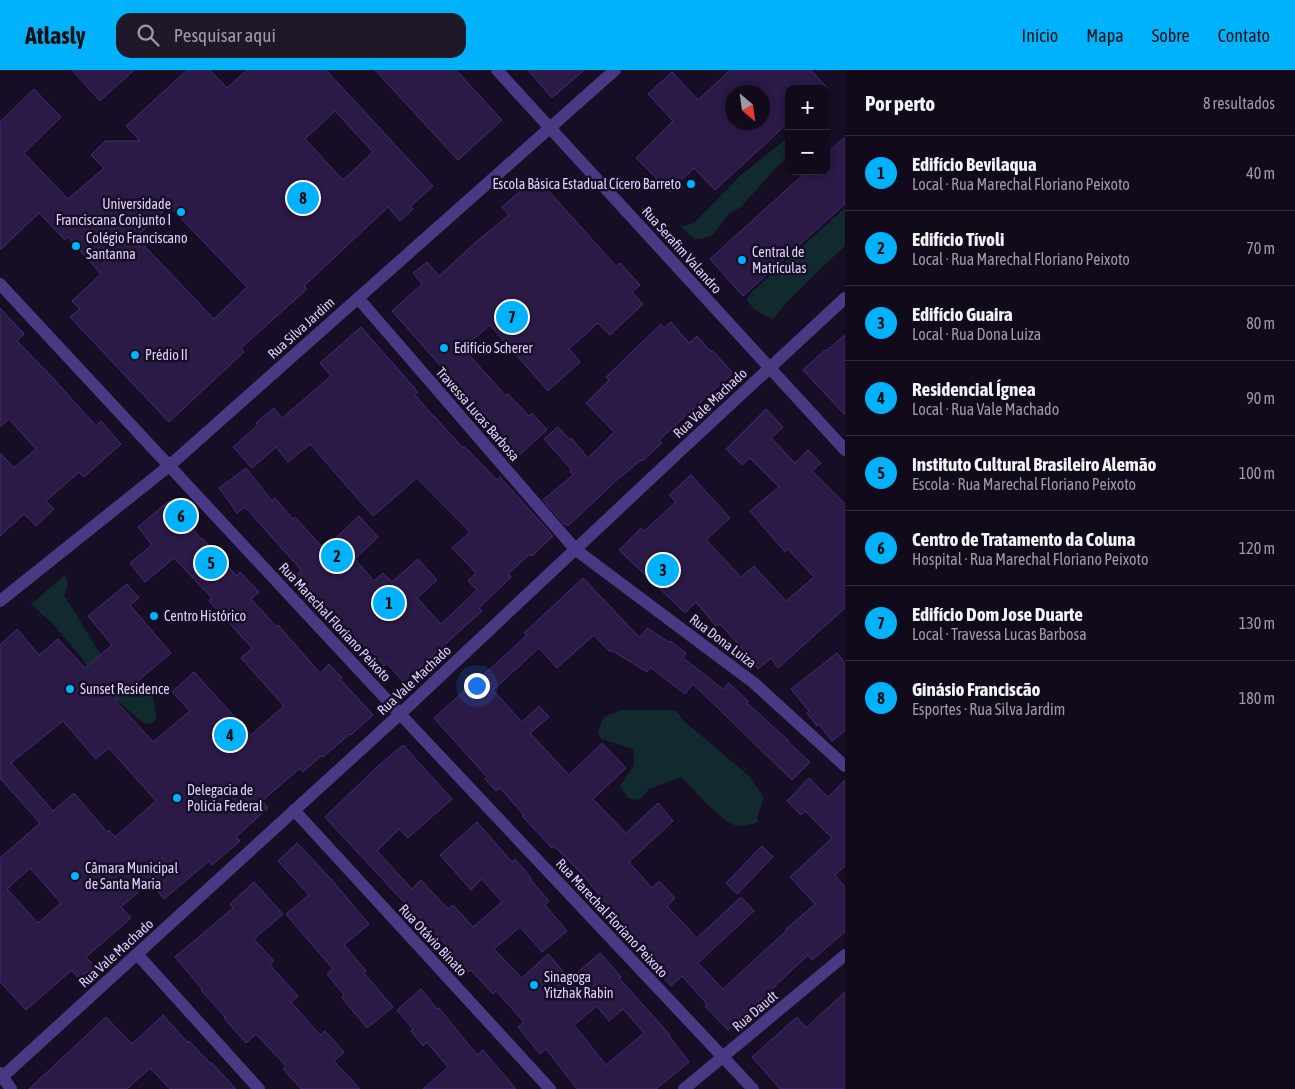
<!DOCTYPE html>
<html lang="pt">
<meta charset="utf-8">
<style>
body{margin:0;font-family:"Asap Condensed",sans-serif;background:#1e1828;color:#f1f3f6}
.controls{position:absolute;right:15px;top:15px;display:grid;overflow:hidden;border-radius:10px;box-shadow:0 2px 8px #0003}
.controls button{width:45px;height:45px;display:grid;place-items:center;padding:0;border:0;border-bottom:1px solid #302b3a;background:#100a1b;color:#f1f3f6;font:25px sans-serif}
.compass{position:absolute;left:725px;top:15px;width:45px;height:45px;border-radius:50%;background:#100a1b;box-shadow:0 2px 8px #0003;rotate:151deg}
.you{position:absolute;left:476px;top:615px;width:18px;height:18px;margin:-12px;border:4px solid #fff;border-radius:50%;background:#1a73e8;box-shadow:0 0 0 8px #1a73e833}
.badge{display:grid;place-items:center;width:32px;height:32px;border-radius:50%;background:#00b1fc;color:#111;font-size:16px;font-weight:700}
.pin{position:absolute;translate:-50% -50%;border:2px solid #fff;box-shadow:0 1px 5px #0006}
.list{margin:0;padding:0;list-style:none}
h2{display:flex;justify-content:space-between;align-items:center;height:65px;margin:0;padding:0 20px;font-size:21px}
h2 small{font-size:16px;font-weight:400;color:#9c9aa3}
.list li{display:grid;grid-template-columns:32px 1fr auto;gap:15px;align-items:center;box-sizing:border-box;height:75px;padding:0 20px;border-top:1px solid #302b3a}
.list b{display:block;font-size:19px;white-space:nowrap}
.list p{margin:0;font-size:16px;white-space:nowrap;color:#9c9aa3}
.list em{font-size:16px;font-style:normal;color:#9c9aa3}
.icon{flex:none;width:28px;height:28px;fill:none;stroke:currentColor;stroke-width:2;stroke-linecap:round;stroke-linejoin:round}
.map{position:relative;flex:none;width:845px;height:1019px;overflow:hidden}
header{display:flex;align-items:center;gap:30px;box-sizing:border-box;height:70px;padding:0 25px;background:#00b1fc;color:#111}
header strong{font-size:24px}
nav{display:flex;gap:28px;margin-inline-start:auto;font-size:18px}
.search{width:350px;height:45px;background:#1e1828;display:flex;align-items:center;gap:12px;box-sizing:border-box;padding:0 18px;border-radius:15px;color:#9c9aa3;font-size:19px}
main{display:flex}
aside{flex:1;background:#100a1b}
.map>svg:first-child{display:block}
</style>
<header>
<strong>Atlasly</strong>
<div class="search"><svg class="icon" aria-label="search" viewBox="0 0 24 24"><circle cx="10" cy="10" r="6"/><path d="M15 15l6 6"/></svg>Pesquisar aqui</div>
<nav><a>Início</a><a>Mapa</a><a>Sobre</a><a>Contato</a></nav>
</header>
<main>
<div class="map">
<svg width="845" height="1019" viewBox="0 0 845 1019">
<rect width="100%" height="100%" fill="#160e24"/>
<!-- green -->
<g fill="#112a2e">
<path d="M789,65V87L776,98L741,137L729,144L713,165L701,169H694L681,157L694,153L741,105L781,73Z"/>
<path d="M845,138V176C820,200 794,222 773,249C761,244 753,241 747,229L751,223Z"/>
<path d="M65,505L68,514L64,525L121,617L151,619L157,648L152,653L145,654L116,630L55,556L31,534Z"/>
<path d="M621,640H675L685,652L750,707L764,728L757,747L759,752C753,754 745,756 739,756C724,756 693,718 681,707L649,719L639,730L628,728L620,716L634,695L633,679L601,669L598,661L604,647Z"/>
</g>
<!-- building -->
<g fill="#2b1946" stroke="#472b72" fill-rule="evenodd">
<path d="M72,0H134L100,31Z"/>
<path d="M187,0H210L227,18L247,0H326L433,116L410,137L413,139L400,151L388,137L304,216L307,219L241,278L244,282L169,352L70,247L80,239L72,231L101,204L68,167L65,170L39,143L0,180V52L34,19L61,47L24,83L68,129L104,98L91,85L105,71H140L126,56ZM335,41L373,82L343,110L305,69ZM169,136L247,217L214,249L136,167Z"/>
<path d="M375,0H456L502,50L458,90Z"/>
<path d="M528,0H584L552,28Z"/>
<path d="M730,0H811L828,19H789V52L715,120L694,98L670,122L636,88L673,51L648,24L672,2L698,30ZM732,22H762V52H732Z"/>
<path d="M845,67V134L743,226L710,189L807,101H826V84Z"/>
<path d="M536,107L616,196L620,193L640,215L632,222L643,234L610,265L598,253L569,279L580,292L548,321L490,255L463,278L506,326L508,324L529,346L532,343L547,360L517,387L499,366L497,368L480,350L485,346L392,241L422,214L413,203L427,192L439,206L476,172L509,145L502,137Z"/>
<path d="M0,238L24,264L17,271L52,307L96,356L101,351L121,374L84,407L79,402L46,431L54,439L36,456L24,444L0,466V383L14,398L36,379L9,349L0,357Z"/>
<path d="M671,252L689,273L697,266L711,282L712,280L733,303L659,370L662,373L642,391L641,390L618,409L568,456L567,454L565,455L543,430L573,405L570,401L571,399L544,369L558,357L570,370L571,368L588,388L614,362L586,333L609,310L606,307L661,254L664,258Z"/>
<path d="M361,257L418,322L415,325L434,347V346L463,378L464,376L497,410L500,407L553,466L532,486L530,484L508,504L511,507L479,538L482,541L403,612L387,593L384,596L365,574L361,578L329,543L327,544L316,531L318,530L296,505L301,500L245,437L237,443L219,418L246,398L272,431L275,428L293,449L295,447L324,479L359,446L378,467L355,489L374,511L383,503L392,512L418,489L437,510L417,528L441,554L477,520L468,511L476,503L452,478L470,462L417,408L373,446L310,374L288,392L276,377L252,398L233,377L258,355L256,353L274,338L282,348L331,306L320,293Z"/>
<path d="M845,265V345L803,300L825,280L826,281Z"/>
<path d="M766,339L783,357L771,368L795,393L808,380L821,393L812,401L845,434V538L778,598L771,588L758,599L746,583L720,554L716,556L696,532L685,543L619,480L641,458L644,461L676,432L669,425L691,405L730,448L706,470L741,507L754,496L786,531L814,507L788,479L785,482L750,441L779,417L750,388L742,395L726,379Z"/>
<path d="M169,431L201,469L202,468L237,506L240,502L259,522L251,529L276,556L278,555L320,603L329,594L342,608L340,609L373,645L351,665L350,664L323,687L321,686L303,702L300,698L262,731L268,738L236,767L240,771L212,795L209,791L164,829L150,812L121,837L131,848L86,887L94,896L79,909L72,900L26,940L0,912V788L40,753L0,708V575L17,559L39,585L58,569L85,598L112,575L88,546L127,514L139,528L130,535L171,583L115,630L153,672L190,641L172,622L194,602L251,665L284,636L241,588L252,578L209,531L212,528L174,488L145,512L130,493L152,475L138,457ZM63,651L96,689L109,678L156,731L115,767L109,760L107,762L74,723L53,741L11,693ZM30,798L61,833L38,853L7,819Z"/>
<path d="M583,508L640,568L647,558L669,572L670,571L686,583L683,588L723,619L729,613L748,631L747,633L789,671L788,672L810,692L792,710L693,614L685,624L650,597L647,602L611,580L610,582L594,565L557,598L539,578L493,620L522,652L539,636L549,647L530,663L569,705L602,673L626,698L593,729L626,763L658,733L673,751L629,792L652,818L659,811L675,828L667,836L697,868L741,827L754,841L698,893L723,919L787,860L786,859L815,834L790,807L832,768L805,741L801,745L787,731L809,708L828,727L845,710V796L835,805L845,817V862L812,890L808,885L728,960L705,936L707,934L682,906L671,916L647,890L649,888L594,830L599,825L582,804L554,776L552,778L522,746L524,745L500,718L496,721L485,709L487,707L434,648L464,621L465,622L527,565L524,563Z"/>
<path d="M837,583L845,593V661L832,671L819,654L817,656L807,643L809,641L791,619Z"/>
<path d="M403,675L452,729L408,768L399,759L377,781L412,819L421,810L448,839L453,835L473,857L502,832L482,809L471,820L440,785L477,752L512,792L515,789L531,808L530,809L549,831L545,835L567,861L542,882L520,857L494,879L522,908L548,884L570,909L600,883L621,907L619,908L670,965L669,966L689,992L656,1019H577L546,979L540,984L518,957L524,952L496,921L493,924L471,900L468,902L448,879L449,878L399,827L325,747L378,696ZM597,936L609,951L623,939L644,963L606,995L574,955Z"/>
<path d="M297,773L330,808L369,854L344,875L366,901L364,903L393,937L367,958L342,928L344,925L327,904L333,899L286,844L309,825L278,791Z"/>
<path d="M762,776L773,787L737,824L726,813Z"/>
<path d="M254,812L283,844L254,869L274,891L270,895L298,926L291,932L320,965L325,961L344,982L334,991L360,1019H301L283,999L286,996L256,964L246,973L224,948L225,947L201,920L202,919L175,887L233,838L230,834Z"/>
<path d="M421,919L437,939L439,938L477,985L483,980L516,1019H423L448,997L427,972L423,976L411,961L413,959L397,940Z"/>
<path d="M845,922V1019H780L752,987L797,947L806,958Z"/>
<path d="M163,945L188,973L189,971L210,993L211,992L236,1019H170L150,998L127,1019H29L106,947L132,974Z"/>
</g>
<g fill="none" stroke-linecap="round" stroke-linejoin="round">
<!-- minor -->
<g stroke="#4a3884" stroke-width="12">
<path d="M497,0L845,380"/>
<path d="M0,214L400,644L753,1019"/>
<path d="M358,228L576,480L754,613L845,696"/>
<path d="M0,531L169,396L615,0"/>
<path d="M294,740L550,1019"/>
<path d="M137,884L259,1019"/>
<path d="M0,1003L11,1019"/>
<path d="M0,1009L400,644L678,383L845,228"/>
<path d="M684,1019L845,885"/>
</g>
</g>
<!-- markers -->
<g fill="#00b1fc" stroke="#160e24" stroke-width="2">
<circle cx="691" cy="114" r="5"/>
<circle cx="181" cy="142" r="5"/>
<circle cx="76" cy="176" r="5"/>
<circle cx="742" cy="190" r="5"/>
<circle cx="444" cy="278" r="5"/>
<circle cx="135" cy="285" r="5"/>
<circle cx="154" cy="546" r="5"/>
<circle cx="70" cy="619" r="5"/>
<circle cx="177" cy="728" r="5"/>
<circle cx="75" cy="806" r="5"/>
<circle cx="534" cy="915" r="5"/>
</g>
<g text-anchor="middle" stroke-width="5" stroke-linejoin="round" paint-order="stroke">
<!-- poi labels -->
<g font-size="14" fill="#dfd1ff" stroke="#160e24" text-anchor="start">
<text x="681" y="119" text-anchor="end">Escola Básica Estadual Cícero Barreto</text>
<text x="171" y="139" text-anchor="end">Universidade<tspan x="171" dy="16">Franciscana Conjunto I</tspan></text>
<text x="86" y="173">Colégio Franciscano<tspan x="86" dy="16">Santanna</tspan></text>
<text x="752" y="187">Central de<tspan x="752" dy="16">Matrículas</tspan></text>
<text x="454" y="283">Edifício Scherer</text>
<text x="145" y="290">Prédio II</text>
<text x="164" y="551">Centro Histórico</text>
<text x="80" y="624">Sunset Residence</text>
<text x="187" y="725">Delegacia de<tspan x="187" dy="16">Polícia Federal</tspan></text>
<text x="85" y="803">Câmara Municipal<tspan x="85" dy="16">de Santa Maria</tspan></text>
<text x="544" y="912">Sinagoga<tspan x="544" dy="16">Yitzhak Rabin</tspan></text>
</g>
<!-- street labels -->
<g font-size="14" fill="#dfd1ff" stroke="#160e24">
<text transform="translate(682 180) rotate(48)" y="5">Rua Serafim Valandro</text>
<text transform="translate(301 258) rotate(-42)" y="5">Rua Silva Jardim</text>
<text transform="translate(710 333) rotate(-43)" y="5">Rua Vale Machado</text>
<text transform="translate(478 344) rotate(49)" y="5">Travessa Lucas Barbosa</text>
<text transform="translate(335 552) rotate(47)" y="5">Rua Marechal Floriano Peixoto</text>
<text transform="translate(723 571) rotate(37)" y="5">Rua Dona Luiza</text>
<text transform="translate(414 610) rotate(-43)" y="5">Rua Vale Machado</text>
<text transform="translate(612 848) rotate(47)" y="5">Rua Marechal Floriano Peixoto</text>
<text transform="translate(433 870) rotate(47)" y="5">Rua Otávio Binato</text>
<text transform="translate(116 883) rotate(-42)" y="5">Rua Vale Machado</text>
<text transform="translate(755 941) rotate(-40)" y="5">Rua Daudt</text>
</g>
</g>
</svg>
<div class="controls">
<button>+</button>
<button>−</button>
</div>
<svg class="compass" viewBox="-18 -18 36 36"><path d="M0-13l5 13h-10z" fill="#e53935"/><path d="M0 13l5-13h-10z" fill="#9c9aa3"/></svg>
<div class="you"></div>
<div class="pin badge" style="left:389px;top:533px">1</div>
<div class="pin badge" style="left:337px;top:486px">2</div>
<div class="pin badge" style="left:663px;top:500px">3</div>
<div class="pin badge" style="left:230px;top:665px">4</div>
<div class="pin badge" style="left:211px;top:493px">5</div>
<div class="pin badge" style="left:181px;top:446px">6</div>
<div class="pin badge" style="left:512px;top:247px">7</div>
<div class="pin badge" style="left:303px;top:128px">8</div>
</div>
<aside>
<h2>Por perto<small>8 resultados</small></h2>
<ul class="list">
<li><span class="badge">1</span><div><b>Edifício Bevilaqua</b><p>Local · Rua Marechal Floriano Peixoto</p></div><em>40 m</em></li>
<li><span class="badge">2</span><div><b>Edifício Tívoli</b><p>Local · Rua Marechal Floriano Peixoto</p></div><em>70 m</em></li>
<li><span class="badge">3</span><div><b>Edifício Guaira</b><p>Local · Rua Dona Luiza</p></div><em>80 m</em></li>
<li><span class="badge">4</span><div><b>Residencial Ígnea</b><p>Local · Rua Vale Machado</p></div><em>90 m</em></li>
<li><span class="badge">5</span><div><b>Instituto Cultural Brasileiro Alemão</b><p>Escola · Rua Marechal Floriano Peixoto</p></div><em>100 m</em></li>
<li><span class="badge">6</span><div><b>Centro de Tratamento da Coluna</b><p>Hospital · Rua Marechal Floriano Peixoto</p></div><em>120 m</em></li>
<li><span class="badge">7</span><div><b>Edifício Dom Jose Duarte</b><p>Local · Travessa Lucas Barbosa</p></div><em>130 m</em></li>
<li><span class="badge">8</span><div><b>Ginásio Franciscão</b><p>Esportes · Rua Silva Jardim</p></div><em>180 m</em></li>
</ul>
</aside>
</main>
